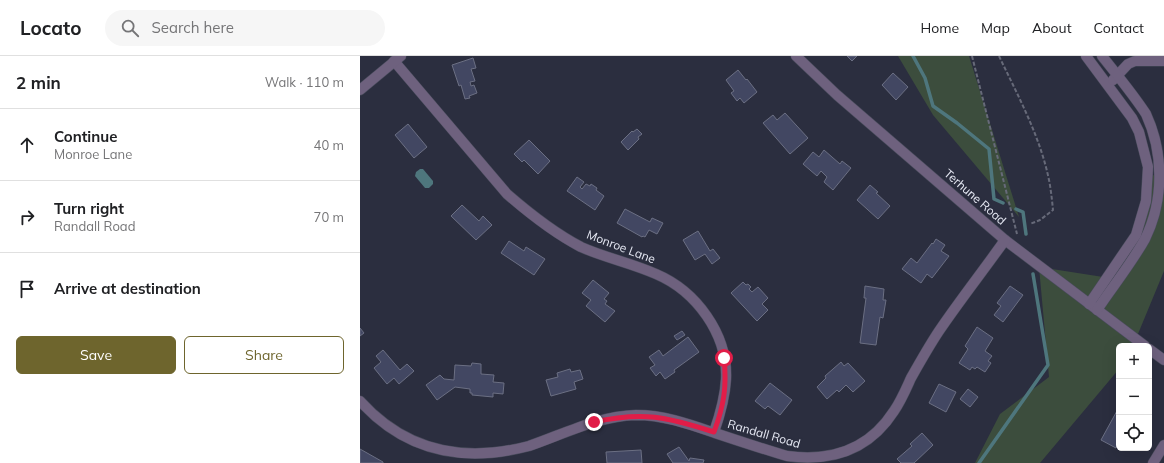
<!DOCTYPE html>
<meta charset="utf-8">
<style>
body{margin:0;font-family:Mulish,sans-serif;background:#f6f6f6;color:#202124}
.controls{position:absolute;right:12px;bottom:12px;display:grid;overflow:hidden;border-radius:6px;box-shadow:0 4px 16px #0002}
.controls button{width:36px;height:36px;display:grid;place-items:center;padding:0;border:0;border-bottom:1px solid #e0e0e0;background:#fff;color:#202124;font:20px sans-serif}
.stop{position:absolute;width:12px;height:12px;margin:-9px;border:3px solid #e11d48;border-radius:50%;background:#fff}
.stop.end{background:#e11d48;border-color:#fff;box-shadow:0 1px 4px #0008}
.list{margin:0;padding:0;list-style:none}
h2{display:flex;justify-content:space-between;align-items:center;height:52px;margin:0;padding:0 16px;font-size:17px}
h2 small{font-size:13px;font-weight:400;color:#757577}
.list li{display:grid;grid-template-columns:26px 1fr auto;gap:12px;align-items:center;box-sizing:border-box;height:72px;padding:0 16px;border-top:1px solid #e0e0e0}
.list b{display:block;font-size:15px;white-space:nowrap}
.list p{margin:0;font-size:13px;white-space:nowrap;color:#757577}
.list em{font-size:13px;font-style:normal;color:#757577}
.actions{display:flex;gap:8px;padding:12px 16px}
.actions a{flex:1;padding:9px 0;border:1px solid #6e652d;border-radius:6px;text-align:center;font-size:14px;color:#6e652d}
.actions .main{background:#6e652d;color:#fff}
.icon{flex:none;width:22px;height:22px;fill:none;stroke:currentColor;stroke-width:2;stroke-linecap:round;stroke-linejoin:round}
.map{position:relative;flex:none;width:804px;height:407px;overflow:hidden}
header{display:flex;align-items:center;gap:24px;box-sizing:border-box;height:56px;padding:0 20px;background:#fff;border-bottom:1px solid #e0e0e0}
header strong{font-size:19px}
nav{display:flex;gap:22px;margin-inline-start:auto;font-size:14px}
.search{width:280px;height:36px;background:#f6f6f6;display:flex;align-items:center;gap:10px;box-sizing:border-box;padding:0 14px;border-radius:22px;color:#757577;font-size:15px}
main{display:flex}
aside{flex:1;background:#fff}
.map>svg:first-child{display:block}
</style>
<header>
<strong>Locato</strong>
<div class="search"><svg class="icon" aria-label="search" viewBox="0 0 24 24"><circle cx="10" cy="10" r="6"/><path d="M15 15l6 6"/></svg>Search here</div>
<nav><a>Home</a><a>Map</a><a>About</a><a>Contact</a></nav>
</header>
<main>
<aside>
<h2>2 min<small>Walk · 110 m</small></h2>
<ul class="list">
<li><svg class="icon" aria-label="ahead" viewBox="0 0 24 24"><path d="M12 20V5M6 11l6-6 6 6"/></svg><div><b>Continue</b><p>Monroe Lane</p></div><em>40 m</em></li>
<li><svg class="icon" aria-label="right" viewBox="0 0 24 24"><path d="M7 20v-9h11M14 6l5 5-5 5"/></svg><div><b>Turn right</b><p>Randall Road</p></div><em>70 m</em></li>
<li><svg class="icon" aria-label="arrive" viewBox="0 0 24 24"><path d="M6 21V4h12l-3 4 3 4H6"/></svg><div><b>Arrive at destination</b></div></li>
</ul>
<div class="actions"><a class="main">Save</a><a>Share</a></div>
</aside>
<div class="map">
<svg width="804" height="407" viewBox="0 0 804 407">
<rect width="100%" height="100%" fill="#2b2e3f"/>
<!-- green -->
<g fill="#3c4d3d">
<path d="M538,0H609L659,161L573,59Z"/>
<path d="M804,112V215L773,290H759V313L680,407H615L640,358L689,321L679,211L756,223L791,121Z"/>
</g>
<!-- water -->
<path fill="#4e767d" d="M60,113H63L73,125V128L69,132H65L55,120L56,116Z"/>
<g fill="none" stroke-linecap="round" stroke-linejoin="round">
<!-- stream -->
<g stroke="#4e767d" stroke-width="3.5">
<path d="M553,0L565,22L573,50L597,67L629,93L634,143L643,147"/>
<path d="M656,153L663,156L666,178"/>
<path d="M619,407L688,309L673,218"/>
</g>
</g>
<!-- building -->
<g fill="#424762" stroke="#6b6f83">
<path d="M487,0H497L492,5Z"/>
<path d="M113,2L116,12L111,13L115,25L110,26L111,30L114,29L117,37L109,40L110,42L105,43L101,29L99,30L92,9Z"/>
<path d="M378,14L386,24L387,23L397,36L384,47L380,42L377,45L371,37L374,35L366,24Z"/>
<path d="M533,17L548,31L536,44L522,29Z"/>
<path d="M425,57L448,82L430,98L403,67L413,59L417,64Z"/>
<path d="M48,68L67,91L54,102L35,79Z"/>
<path d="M277,73L282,78L278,81L279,83L268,94L261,86L272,75L273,76Z"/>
<path d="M169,84L190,105L178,118L164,104L162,106L154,98Z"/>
<path d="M464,94L480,108L482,105L491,112L473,134L464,126L467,121L461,115L457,120L443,108L453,96L459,101Z"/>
<path d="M217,121L224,126L220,131L222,133L226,128L230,130L231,128L237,132L236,134L244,140L235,154L207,135Z"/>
<path d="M510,129L518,136L516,137L530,150L518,163L497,144Z"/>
<path d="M102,149L119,165L123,160L132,169L116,184L91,160Z"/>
<path d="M265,153L290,166L292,162L303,167L297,178L289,174L285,181L283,180L282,181L257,167Z"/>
<path d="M338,175L350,195L353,193L360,202L352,208L345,198L335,204L323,184Z"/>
<path d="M576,183L585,189L581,195L589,200L572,222L567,218L561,227L542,213L551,202L557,207L572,187L573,188Z"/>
<path d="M149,185L164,195L166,191L185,203L174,219L141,197Z"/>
<path d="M233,224L249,237L244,243L247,245L245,248L255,255L245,266L226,250L231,244L222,237Z"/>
<path d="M383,226L386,229L388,228L391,231L389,233L392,236L398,231L408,242L402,248L408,254L397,265L371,237Z"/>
<path d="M505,230L524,233L523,244H526L523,262L520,261L516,289L500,287L506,242H504Z"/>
<path d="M650,230L663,239L643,266L634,259L641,250L637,247Z"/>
<path d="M617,271L633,282L625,295L632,300L628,305L631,307L625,316L617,311L615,313L612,311L610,314L599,307L608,293L605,290Z"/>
<path d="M0,272L4,277L0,280Z"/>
<path d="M322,275L325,279L317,284L314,280Z"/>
<path d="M328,281L339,296L314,314L315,316L305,323L300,316L296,320L290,312L295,309L289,301L299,294L303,300Z"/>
<path d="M23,294L40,314L47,308L54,315L39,328L34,322L27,328L14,312L21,306L16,300Z"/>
<path d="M481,306L484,310L488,307L505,325L493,336L486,329L479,336L477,334L467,343L457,331L466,322L465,320Z"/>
<path d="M112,307L121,308V318L134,319L133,326L144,327L143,338L133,337V341L112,339V337H110V333L95,331L77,344L66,329L80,319L84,323L94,324L95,309L111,310Z"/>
<path d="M210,313L211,316L220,314L223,323L214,326L216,333L191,340L186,324L198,321L197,317Z"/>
<path d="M410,327L432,344L420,359L408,350L405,353L395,345Z"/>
<path d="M579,328L596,336L586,356L569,347Z"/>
<path d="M608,333L618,341L610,351L600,343Z"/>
<path d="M758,353H759V386L756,392L741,384Z"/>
<path d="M562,377L573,389L554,407H541L537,403L552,390L550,388Z"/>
<path d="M319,391L329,405L330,402L344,404L343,407H313L307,398Z"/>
<path d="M0,393L23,406V407H0Z"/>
<path d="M281,394L282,407H247L246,396Z"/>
</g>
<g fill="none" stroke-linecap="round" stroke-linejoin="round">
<defs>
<g id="minor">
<path d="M436,0L477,39L645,184L785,290"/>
<path d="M726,0L772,62L779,76L788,111L786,145L776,179L729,248"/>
<path d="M34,5L147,138C170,158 194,177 221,191C246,202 271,207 296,218C336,235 368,278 366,323C365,342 360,359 354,376"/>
<path d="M753,24L768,8L775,5H804"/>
<path d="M0,34L41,0"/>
<path d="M737,254C753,230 771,208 785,183C804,145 804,97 786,58C773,38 757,19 742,0"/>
<path d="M789,293L804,304"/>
<path d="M0,345C46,396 104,407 169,390C204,378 238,360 276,359C304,359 329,368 355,377C379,385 403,393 427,400C472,406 509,394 534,355C541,345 546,333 551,322C560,306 569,290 579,275C600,244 623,215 645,184"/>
<path d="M793,407L804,389"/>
</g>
</defs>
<!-- minor casing -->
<use href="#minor" stroke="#494c5c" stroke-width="11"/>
<!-- path -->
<g stroke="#676a79" stroke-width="2" stroke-dasharray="4 2" stroke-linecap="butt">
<path d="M612,0L657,178"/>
<path d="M639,0C658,40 680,80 689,124C691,134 692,144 693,154L680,164L670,168"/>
</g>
<!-- minor -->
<use href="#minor" stroke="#6e617e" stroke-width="10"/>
</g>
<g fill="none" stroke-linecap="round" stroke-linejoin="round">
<!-- route -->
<path stroke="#e11d48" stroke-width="5" d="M234,366C283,355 307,361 354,376C364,349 367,331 364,302"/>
</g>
<g text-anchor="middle" stroke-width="3.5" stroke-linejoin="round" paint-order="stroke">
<!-- street labels -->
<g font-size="12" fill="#e5e8f3" stroke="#2b2e3f">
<text transform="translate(615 141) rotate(41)" y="4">Terhune Road</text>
<text transform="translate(261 191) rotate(21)" y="4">Monroe Lane</text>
<text transform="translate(404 378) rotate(16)" y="4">Randall Road</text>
</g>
</g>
</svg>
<div class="controls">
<button>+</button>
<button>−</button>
<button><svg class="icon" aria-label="locate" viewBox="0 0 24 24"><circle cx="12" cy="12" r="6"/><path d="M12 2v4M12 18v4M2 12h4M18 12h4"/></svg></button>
</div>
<div class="stop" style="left:364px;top:302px"></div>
<div class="stop end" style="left:234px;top:366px"></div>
</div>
</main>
